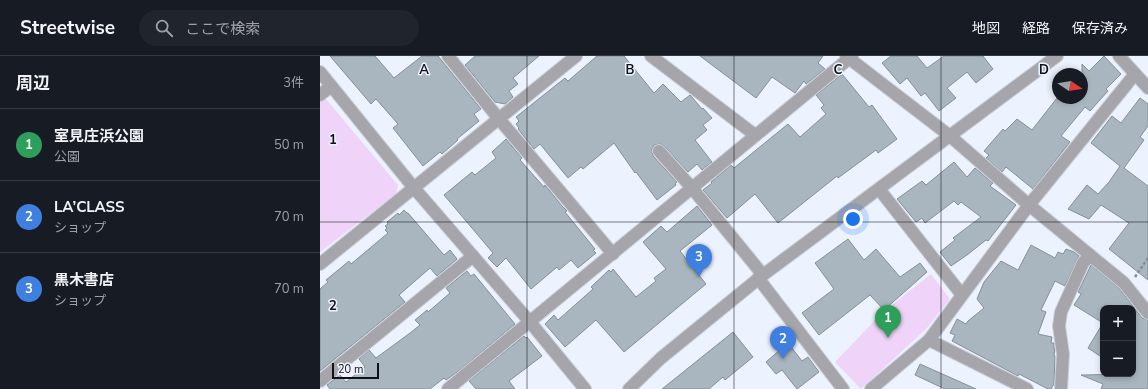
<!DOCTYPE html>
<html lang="ja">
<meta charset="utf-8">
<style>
body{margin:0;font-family:"Nunito Sans","Noto Sans JP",sans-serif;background:#20242c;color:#f1f3f6}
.controls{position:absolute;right:12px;bottom:12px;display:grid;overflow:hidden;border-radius:8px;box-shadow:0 2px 6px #0003}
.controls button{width:36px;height:36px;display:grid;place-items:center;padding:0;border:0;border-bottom:1px solid #363941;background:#171b24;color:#f1f3f6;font:20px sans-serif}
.compass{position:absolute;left:732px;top:12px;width:36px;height:36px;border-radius:50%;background:#171b24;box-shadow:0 2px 6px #0003;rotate:102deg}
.scale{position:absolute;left:12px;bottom:10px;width:47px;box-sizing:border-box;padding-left:4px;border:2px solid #101217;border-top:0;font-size:11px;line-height:14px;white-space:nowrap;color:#101217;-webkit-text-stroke:3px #edf3fe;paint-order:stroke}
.you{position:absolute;left:533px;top:163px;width:14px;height:14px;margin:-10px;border:3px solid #fff;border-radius:50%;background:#1a73e8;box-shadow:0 0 0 6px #1a73e833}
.badge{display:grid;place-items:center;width:26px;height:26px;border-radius:50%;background:#db2777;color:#fff;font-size:13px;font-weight:700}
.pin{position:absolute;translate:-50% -33px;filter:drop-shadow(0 1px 2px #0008)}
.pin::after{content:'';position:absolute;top:21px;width:14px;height:12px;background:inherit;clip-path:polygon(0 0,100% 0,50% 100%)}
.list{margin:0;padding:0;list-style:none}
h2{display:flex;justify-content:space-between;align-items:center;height:52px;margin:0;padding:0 16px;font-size:17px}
h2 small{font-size:13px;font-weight:400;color:#9ea1a6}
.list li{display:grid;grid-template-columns:26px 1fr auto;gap:12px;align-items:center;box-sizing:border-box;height:72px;padding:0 16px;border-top:1px solid #363941}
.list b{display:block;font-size:15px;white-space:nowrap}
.list p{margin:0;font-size:13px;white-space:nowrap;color:#9ea1a6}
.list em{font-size:13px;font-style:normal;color:#9ea1a6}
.icon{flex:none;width:22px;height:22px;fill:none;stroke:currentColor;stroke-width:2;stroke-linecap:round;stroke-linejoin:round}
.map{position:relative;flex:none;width:828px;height:333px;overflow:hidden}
header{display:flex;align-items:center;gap:24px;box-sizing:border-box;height:56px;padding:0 20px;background:#171b24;border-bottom:1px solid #363941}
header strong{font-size:19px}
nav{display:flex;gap:22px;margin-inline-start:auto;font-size:14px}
.search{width:280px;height:36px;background:#20242c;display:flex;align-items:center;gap:10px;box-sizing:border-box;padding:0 14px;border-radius:22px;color:#9ea1a6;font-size:15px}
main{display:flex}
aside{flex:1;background:#171b24}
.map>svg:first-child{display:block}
</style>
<header>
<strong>Streetwise</strong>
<div class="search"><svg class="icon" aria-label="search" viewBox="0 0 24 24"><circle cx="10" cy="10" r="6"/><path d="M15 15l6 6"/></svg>ここで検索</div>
<nav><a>地図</a><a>経路</a><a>保存済み</a></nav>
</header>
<main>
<aside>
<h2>周辺<small>3件</small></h2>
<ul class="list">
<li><span class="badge" style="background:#2e9e5b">1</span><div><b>室見庄浜公園</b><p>公園</p></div><em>50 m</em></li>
<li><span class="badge" style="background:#3f7fe0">2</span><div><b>LA’CLASS</b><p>ショップ</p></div><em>70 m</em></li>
<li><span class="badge" style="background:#3f7fe0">3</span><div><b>黒木書店</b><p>ショップ</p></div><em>70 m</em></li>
</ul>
</aside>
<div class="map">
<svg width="828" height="333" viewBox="0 0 828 333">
<rect width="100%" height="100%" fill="#edf3fe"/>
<!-- green -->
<g fill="#f0d3f9">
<path d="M1,42L6,43L78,129L76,138L0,196V43Z"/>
<path d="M611,218L630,243L607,272L541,333L515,306L563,256Z"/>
</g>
<!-- building -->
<g fill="#a9b6bf" stroke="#849099">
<path d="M10,0H55L74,22L102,0H118L161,53L154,58L159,65L137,83L138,84L122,98L120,96L103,110L73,72L78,68L56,43L51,48Z"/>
<path d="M155,0H219L193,22L198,28L189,35L193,41L185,48L175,46L145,9Z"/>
<path d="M277,0H304L334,37L343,28L361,46L370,39L371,40L382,53L383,52L392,62L383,69L387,74L375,84L392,106L382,114L377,108L368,116L344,90L341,88L334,89L332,93L333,100L357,126L355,127L356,129L337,144L316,116L315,117L294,87L263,113L261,111L248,122L220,88L214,93L198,73L199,72L196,68L199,65L196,61L245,22L248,25Z"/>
<path d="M380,0H503L498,7L505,13L486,28L484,25L475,37L452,21L436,42Z"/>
<path d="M571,0H597L607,12L624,0H663L673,13L656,27L647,16L627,32L636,42L619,55L605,37L601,40L587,22L580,28L562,7Z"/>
<path d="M784,0L801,18L786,33L788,35L770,55L765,51L741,80L750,86L713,133L686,111L682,116L666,102L669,99L664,95L683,73L685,75L697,63L712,74L737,42H762V8L769,15Z"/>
<path d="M522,18L549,51L552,49L577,83L558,97L556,94L518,122L517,120L458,167L435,138L407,162L383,134L392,127L391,126L411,109L414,112L468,68L480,81L506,58L501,52L504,49L496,39Z"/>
<path d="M820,42L828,48V70L820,81L824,84L804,112L828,130V224L789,193L809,167L781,149L769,163L748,153L767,129L778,138L789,126L800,110L771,87L792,60L801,67Z"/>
<path d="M186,83L202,102L200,104L224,131L225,129L242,150L247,155L245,156L275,193L273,194L276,197L258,212L251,204L239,214L237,211L211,233L186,202L177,211L168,202L173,197L124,139L152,116L155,119L176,102L172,96Z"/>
<path d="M634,106L647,121L655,112L673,127L670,130L696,149L668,185L666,184L647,199L631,210L620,196L635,184L633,182L661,161L641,146L638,149L634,145L605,167L602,162L596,166L577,143L602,125L606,129Z"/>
<path d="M377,150L392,169L360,195L386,228L304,296L276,264L245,291L225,268L234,259L238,264L273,233L271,231L289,214L291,216L293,213L316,241L336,225L334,222L346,213L323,186L341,170L347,176Z"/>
<path d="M84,154L87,157H88L124,199L130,194L137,203L117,220L110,212L79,239L85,246L0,315V233L8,226L6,224L29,205L31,208L68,177L65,174L67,172L65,170L68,168L67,166L78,157L79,159Z"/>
<path d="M528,183L544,204L556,193L580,221L600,207L607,216L564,254L550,239L499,279L482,257L514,233L495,207Z"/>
<path d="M711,189L735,202L738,196L743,198L746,193L754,196L759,200L745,230L735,225L721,254L726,256L718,278L732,281L731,287H734V293H735L734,299L735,300L734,328L731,333H728L699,318L698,320L632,285L635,279L630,277L637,263L646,268L648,265L664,252L657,243L664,226L681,205L698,214Z"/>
<path d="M771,209L799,232L822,262L828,264V333H781L783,328L761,319L813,318V252H783V302L768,292L783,267L754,249L761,238L758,236Z"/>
<path d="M147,215L151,220L154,218L195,268L140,314L126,324L124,322L110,333H10L7,329L20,319L26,326L45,311L39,303L49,294L56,302L90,277L100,269L95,264L107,254L108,256L130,237L126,232Z"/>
<path d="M413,276L433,301L405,324L403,321L389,333H342Z"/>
<path d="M204,280L206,282L207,281L222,300L189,325L195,333H156L149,325Z"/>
<path d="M468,287L482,305L488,301L499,316L477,333L462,314L456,318L446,306Z"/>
<path d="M600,308L656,333H625L595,319Z"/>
</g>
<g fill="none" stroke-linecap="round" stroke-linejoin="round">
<defs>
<g id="minor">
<path d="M128,0L179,63L293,198"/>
<path d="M331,0L435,79"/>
<path d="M526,0L630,80L709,149L804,227L828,257"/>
<path d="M799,0L828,32"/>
<path d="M0,16L94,132L210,266L265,333"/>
<path d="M0,39L11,30"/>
<path d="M339,95L372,132L443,219"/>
<path d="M559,133L642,239"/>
<path d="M0,208L256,0"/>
<path d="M438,222L523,333"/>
<path d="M609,284L707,333"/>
<path d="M0,325L153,200"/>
<path d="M128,333L532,0"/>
<path d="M309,333L341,302L443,219L737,0"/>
<path d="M551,333L609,284L709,149L815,18"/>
<path d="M741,333L743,298L739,270L741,256L763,207L770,199"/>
</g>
</defs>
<!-- minor casing -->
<use href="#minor" stroke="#cacfd9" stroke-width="14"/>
<!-- path -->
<path stroke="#888c95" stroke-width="2.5" stroke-dasharray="3 2" stroke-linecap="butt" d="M815,221L828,202"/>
<!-- minor -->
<use href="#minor" stroke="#a6a5ab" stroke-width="12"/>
</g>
<!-- grid -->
<path fill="none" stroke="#101217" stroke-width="1" stroke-opacity="0.55" d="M207,0V333M414,0V333M621,0V333M0,166H828"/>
<g font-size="13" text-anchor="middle" font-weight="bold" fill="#101217" stroke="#edf3fe" stroke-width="3" stroke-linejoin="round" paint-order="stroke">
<text x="104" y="18">A</text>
<text x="310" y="18">B</text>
<text x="518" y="18">C</text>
<text x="724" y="18">D</text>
<text x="13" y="88">1</text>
<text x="13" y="254">2</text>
</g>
</svg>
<div class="controls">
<button>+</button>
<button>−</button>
</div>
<svg class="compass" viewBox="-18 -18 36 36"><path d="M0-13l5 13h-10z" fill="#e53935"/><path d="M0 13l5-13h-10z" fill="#9ea1a6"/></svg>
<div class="scale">20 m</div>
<div class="you"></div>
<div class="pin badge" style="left:568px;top:282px;background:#2e9e5b">1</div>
<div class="pin badge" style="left:463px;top:303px;background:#3f7fe0">2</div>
<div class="pin badge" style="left:379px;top:221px;background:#3f7fe0">3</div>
</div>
</main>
